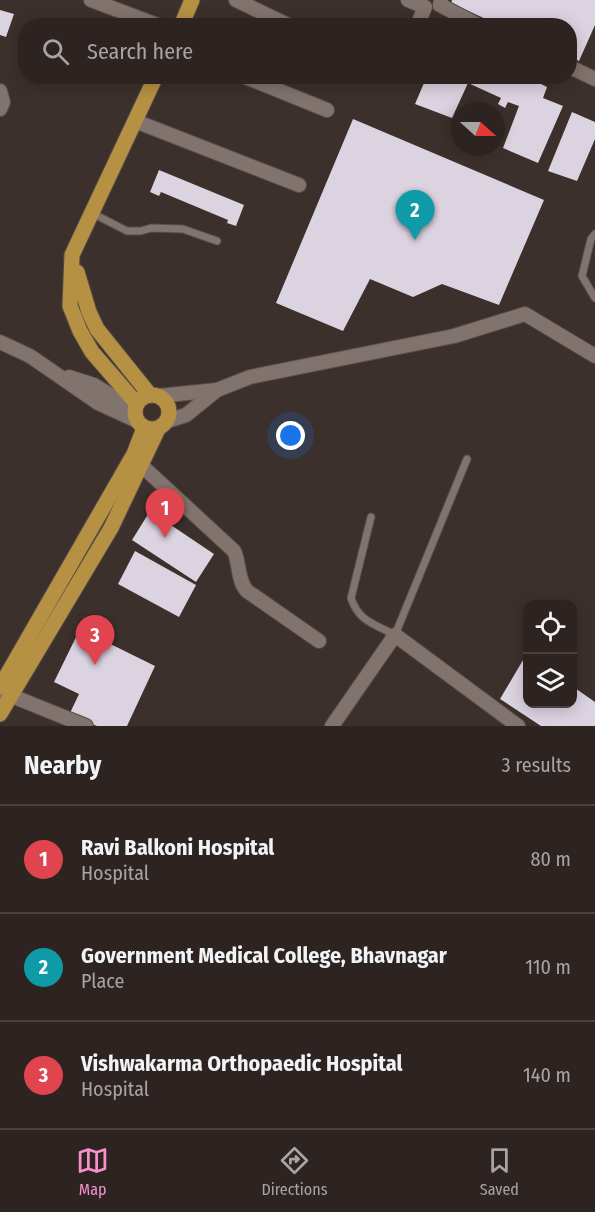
<!DOCTYPE html>
<style>
body{margin:0;font-family:"Fira Sans Condensed",sans-serif;background:#352c2a;color:#f1f3f6}
.controls{position:absolute;right:18px;bottom:18px;display:grid;overflow:hidden;border-radius:12px;box-shadow:0 3px 15px #0003}
.controls button{width:54px;height:54px;display:grid;place-items:center;padding:0;border:0;border-bottom:2px solid #48413f;background:#2d2421;color:#f1f3f6;font:30px sans-serif}
.compass{position:absolute;left:451px;top:102px;width:54px;height:54px;border-radius:50%;background:#2d2421;box-shadow:0 3px 15px #0003;rotate:111deg}
.you{position:absolute;left:291px;top:436px;width:21px;height:21px;margin:-15px;border:4px solid #fff;border-radius:50%;background:#1a73e8;box-shadow:0 0 0 9px #1a73e833}
.badge{display:grid;place-items:center;width:39px;height:39px;border-radius:50%;background:#f790cd;color:#fff;font-size:20px;font-weight:700}
.pin{position:absolute;translate:-50% -50px;filter:drop-shadow(0 2px 3px #0008)}
.pin::after{content:'';position:absolute;top:32px;width:21px;height:18px;background:inherit;clip-path:polygon(0 0,100% 0,50% 100%)}
.list{margin:0;padding:0;list-style:none}
h2{display:flex;justify-content:space-between;align-items:center;height:78px;margin:0;padding:0 24px;font-size:26px}
h2 small{font-size:20px;font-weight:400;color:#a7a4a5}
.list li{display:grid;grid-template-columns:39px 1fr auto;gap:18px;align-items:center;box-sizing:border-box;height:108px;padding:0 24px;border-top:2px solid #48413f}
.list b{display:block;font-size:22px;white-space:nowrap}
.list p{margin:0;font-size:20px;white-space:nowrap;color:#a7a4a5}
.list em{font-size:20px;font-style:normal;color:#a7a4a5}
.icon{flex:none;width:33px;height:33px;fill:none;stroke:currentColor;stroke-width:2;stroke-linecap:round;stroke-linejoin:round}
.map{position:relative;flex:none;width:595px;height:726px;overflow:hidden}
.search{position:absolute;background:#2d2421;box-shadow:0 3px 15px #0003;left:18px;right:18px;top:18px;height:66px;display:flex;align-items:center;gap:15px;box-sizing:border-box;padding:0 21px;border-radius:24px;color:#a7a4a5;font-size:22px}
.sheet{height:402px;background:#2d2421}
nav{display:flex;justify-content:space-around;align-items:center;box-sizing:border-box;height:84px;border-top:2px solid #48413f;background:#2d2421;font-size:16px;color:#a7a4a5}
nav a{display:grid;justify-items:center;gap:3px}
nav .on{color:#f790cd}
.map>svg:first-child{display:block}
</style>
<div class="map">
<svg width="595" height="726" viewBox="0 0 595 726">
<rect width="100%" height="100%" fill="#3c302c"/>
<!-- building -->
<g fill="#dcd3e0">
<path d="M452,0H595V25L579,61L570,57V26H501L451,3Z"/>
<path d="M0,10L14,14L6,37L0,35Z"/>
<path d="M427,76H525L547,87L543,98L563,106L538,163L503,148L519,106L508,102L505,108L498,104L501,98L468,83L452,118L415,104Z"/>
<path d="M572,112L595,122V139L577,181L548,171Z"/>
<path d="M353,119L544,200L499,305L442,284L413,297L370,279L343,331L276,303Z"/>
<path d="M159,170L244,205L236,226L227,223L228,220L161,192L159,196L150,192Z"/>
<path d="M150,511L214,554L196,582L132,540Z"/>
<path d="M135,551L196,585L179,617L118,584Z"/>
<path d="M80,629L155,666L127,726H97L69,715L79,694L54,682Z"/>
<path d="M526,655L528,656V704H572V686L595,702V726H541L500,699Z"/>
</g>
<g fill="none" stroke-linecap="round" stroke-linejoin="round">
<defs>
<g id="service">
<path d="M92,213L127,231H141L151,228L183,229L217,241"/>
<path d="M595,234L591,239L582,276L595,298"/>
<path d="M371,517L351,598C359,622 375,624 395,635L467,459"/>
</g>
<g id="minor">
<path d="M91,0L160,26"/>
<path d="M236,0L290,26"/>
<path d="M408,0L425,7L417,26"/>
<path d="M441,0L440,5L480,26"/>
<path d="M570,67L595,79"/>
<path d="M243,76L327,110"/>
<path d="M0,91L3,102L0,109"/>
<path d="M135,121L299,185"/>
<path d="M0,342L30,356L98,403L137,421"/>
<path d="M69,377L94,385L135,410"/>
<path d="M158,396L217,390"/>
<path d="M167,421L186,415L217,390L250,377L454,336L525,314L595,356"/>
<path d="M141,465L234,551C240,563 237,580 247,591L319,641"/>
<path d="M2,692L86,726"/>
<path d="M332,726L395,635L518,726"/>
</g>
<g id="primary">
<path d="M181,26L192,0"/>
<path d="M77,272L89,312L97,329L150,395"/>
<circle cx="152" cy="412" r="17"/>
<path d="M137,404L92,352L80,331L70,306L72,255L156,76"/>
<path d="M0,687L134,454L144,428"/>
<path d="M0,714L111,528L158,429"/>
</g>
</defs>
<!-- service casing -->
<use href="#service" stroke="#564d49" stroke-width="9"/>
<!-- minor casing -->
<use href="#minor" stroke="#564d49" stroke-width="16"/>
<!-- primary casing -->
<use href="#primary" stroke="#564d49" stroke-width="17"/>
<!-- service -->
<use href="#service" stroke="#81736e" stroke-width="7"/>
<!-- minor -->
<use href="#minor" stroke="#81736e" stroke-width="14"/>
<!-- primary -->
<use href="#primary" stroke="#b69143" stroke-width="15"/>
</g>
</svg>
<div class="controls">
<button><svg class="icon" aria-label="locate" viewBox="0 0 24 24"><circle cx="12" cy="12" r="6"/><path d="M12 2v4M12 18v4M2 12h4M18 12h4"/></svg></button>
<button><svg class="icon" aria-label="layers" viewBox="0 0 24 24"><path d="M12 4l9 5-9 5-9-5zM3 14l9 5 9-5"/></svg></button>
</div>
<svg class="compass" viewBox="-18 -18 36 36"><path d="M0-13l5 13h-10z" fill="#e53935"/><path d="M0 13l5-13h-10z" fill="#a7a4a5"/></svg>
<div class="you"></div>
<div class="pin badge" style="left:165px;top:538px;background:#e0444e">1</div>
<div class="pin badge" style="left:415px;top:240px;background:#0f9aa8">2</div>
<div class="pin badge" style="left:95px;top:665px;background:#e0444e">3</div>
<div class="search"><svg class="icon" aria-label="search" viewBox="0 0 24 24"><circle cx="10" cy="10" r="6"/><path d="M15 15l6 6"/></svg>Search here</div>
</div>
<section class="sheet">
<h2>Nearby<small>3 results</small></h2>
<ul class="list">
<li><span class="badge" style="background:#e0444e">1</span><div><b>Ravi Balkoni Hospital</b><p>Hospital</p></div><em>80 m</em></li>
<li><span class="badge" style="background:#0f9aa8">2</span><div><b>Government Medical College, Bhavnagar</b><p>Place</p></div><em>110 m</em></li>
<li><span class="badge" style="background:#e0444e">3</span><div><b>Vishwakarma Orthopaedic Hospital</b><p>Hospital</p></div><em>140 m</em></li>
</ul>
</section>
<nav>
<a class="on"><svg class="icon" aria-label="map" viewBox="0 0 24 24"><path d="M3 6l6-2 6 2 6-2v14l-6 2-6-2-6 2zM9 4v14M15 6v14"/></svg>Map</a>
<a><svg class="icon" aria-label="directions" viewBox="0 0 24 24"><path d="M12 3l9 9-9 9-9-9zM9 14v-3h6M13 9l2 2-2 2"/></svg>Directions</a>
<a><svg class="icon" aria-label="saved" viewBox="0 0 24 24"><path d="M7 4h10v16l-5-4-5 4z"/></svg>Saved</a>
</nav>
